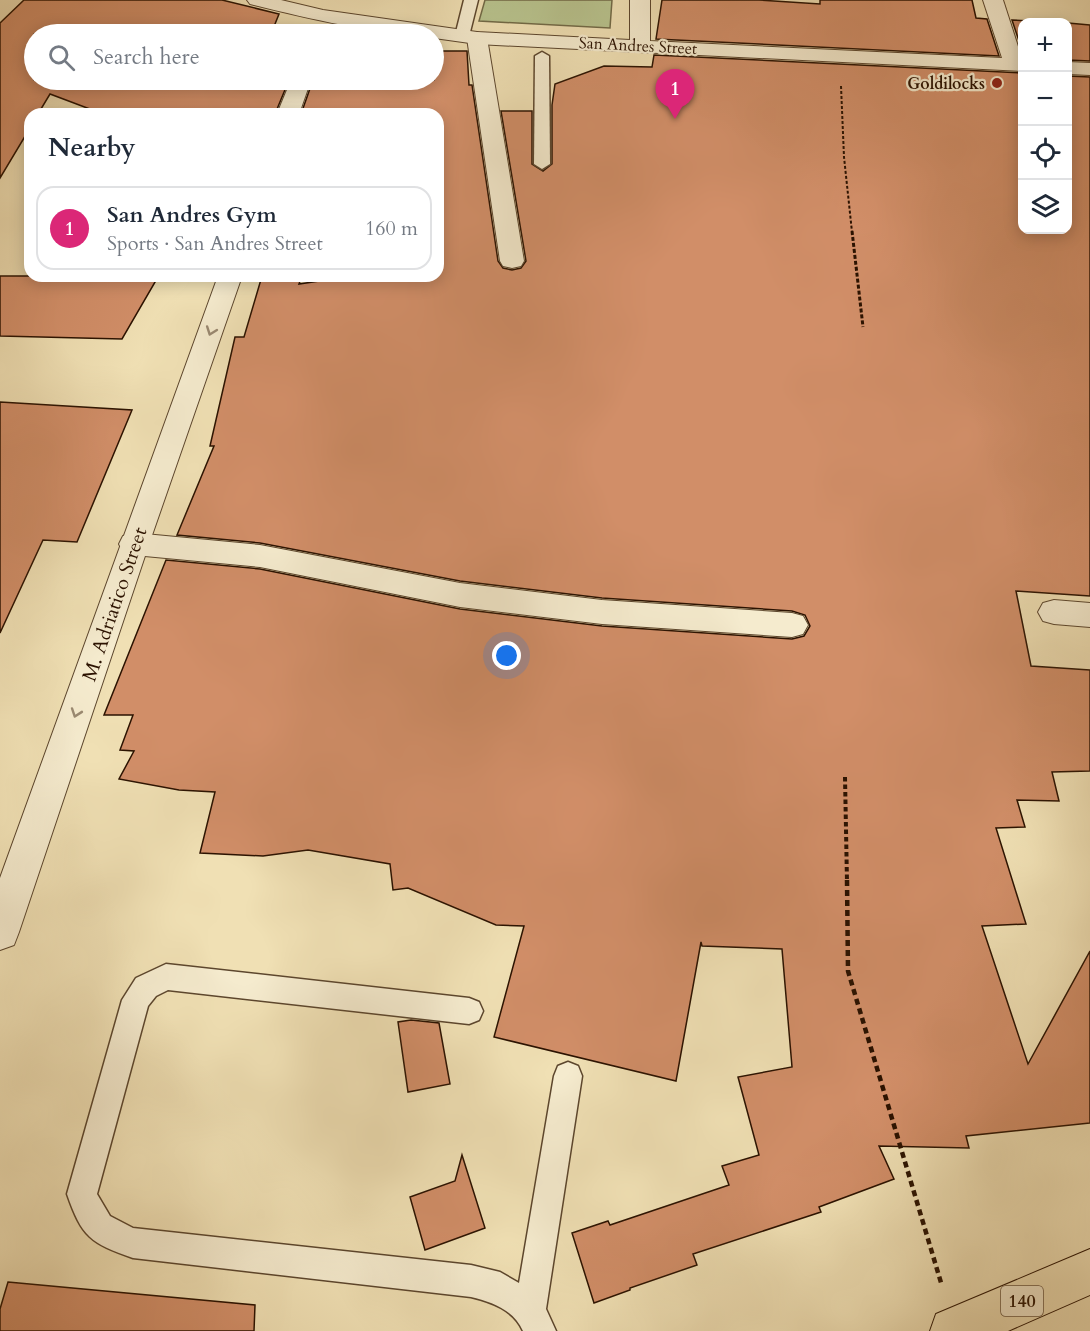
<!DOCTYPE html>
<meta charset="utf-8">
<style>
body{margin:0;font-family:Cardo,serif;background:#f6f6f7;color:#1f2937}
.controls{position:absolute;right:18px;top:18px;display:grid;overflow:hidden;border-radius:12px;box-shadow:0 3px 15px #0003}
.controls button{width:54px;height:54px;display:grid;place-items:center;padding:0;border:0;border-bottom:2px solid #e0e1e3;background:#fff;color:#1f2937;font:30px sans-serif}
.you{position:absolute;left:507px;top:656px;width:21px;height:21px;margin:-15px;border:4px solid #fff;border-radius:50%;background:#1a73e8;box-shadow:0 0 0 9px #1a73e833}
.badge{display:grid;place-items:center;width:39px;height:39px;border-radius:50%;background:#db2777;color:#fff;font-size:20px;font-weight:700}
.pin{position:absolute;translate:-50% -50px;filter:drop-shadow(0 2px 3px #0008)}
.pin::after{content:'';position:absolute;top:32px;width:21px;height:18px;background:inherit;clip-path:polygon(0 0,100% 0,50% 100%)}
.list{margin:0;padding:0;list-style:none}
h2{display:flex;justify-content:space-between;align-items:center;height:78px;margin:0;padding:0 24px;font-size:26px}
h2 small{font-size:20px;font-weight:400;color:#747a83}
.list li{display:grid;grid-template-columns:39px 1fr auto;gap:18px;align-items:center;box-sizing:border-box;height:84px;margin:0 12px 12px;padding:0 12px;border:2px solid #e0e1e3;border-radius:18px}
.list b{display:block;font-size:22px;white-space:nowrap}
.list p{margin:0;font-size:20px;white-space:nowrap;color:#747a83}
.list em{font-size:20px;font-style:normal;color:#747a83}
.icon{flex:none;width:33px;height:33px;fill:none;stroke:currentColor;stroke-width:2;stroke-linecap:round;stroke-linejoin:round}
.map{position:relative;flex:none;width:1090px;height:1331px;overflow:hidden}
.search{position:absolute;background:#fff;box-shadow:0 3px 15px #0003;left:24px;top:24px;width:420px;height:66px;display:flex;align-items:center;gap:15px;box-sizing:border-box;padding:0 21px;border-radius:33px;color:#747a83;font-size:22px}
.panel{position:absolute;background:#fff;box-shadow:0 3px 15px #0003;left:24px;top:108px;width:420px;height:174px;border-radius:18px}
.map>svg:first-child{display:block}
</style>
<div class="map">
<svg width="1090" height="1331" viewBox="0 0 1090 1331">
<rect width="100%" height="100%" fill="#f0e0b4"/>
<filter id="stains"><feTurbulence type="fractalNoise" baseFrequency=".00333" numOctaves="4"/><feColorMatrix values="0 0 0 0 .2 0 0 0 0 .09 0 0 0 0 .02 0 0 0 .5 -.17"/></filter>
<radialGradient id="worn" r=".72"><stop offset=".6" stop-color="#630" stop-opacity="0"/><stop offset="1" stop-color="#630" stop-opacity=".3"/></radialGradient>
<!-- green -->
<path fill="#b8c38e" stroke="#726a47" stroke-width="1.5" d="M485,0H612L610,28L479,21Z"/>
<!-- building -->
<g fill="#d18e68" stroke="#2b1200" stroke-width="1.5">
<path d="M24,0H222L279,14L271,34H34V80H289L275,114L169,112L168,114H103L50,94L38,114H30V128L0,178V23Z"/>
<path d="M662,0H759L820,4V0H972L976,18L987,19L999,56L656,39Z"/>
<path d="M1012,20L1052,22H1023V53Z"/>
<path d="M1068,23L1090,25V61L1068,60Z"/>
<path d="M434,51H467L469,85H472L498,261L503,268L512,270L521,268L526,261L501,111H532V164L543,171L552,164V105L555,84L604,66L652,67L654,55L1023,73V230H1068V76L1090,77V596L1016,591L1031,666L1090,670V771L1052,772L1059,801L1017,800L1025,827L996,828L1026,924L982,926L1028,1064L1090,951V1123L966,1136L969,1148L879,1146L894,1179L819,1207L821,1212L693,1254L697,1265L630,1288V1290L594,1303L572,1233L608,1221L610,1225L729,1185L722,1166L759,1155L738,1077L792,1067L782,949L702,946L701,942L676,1081L494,1037L524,926L496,925L408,888L393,890L390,864L308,850L263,856L200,853L215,792L179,790L119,779L134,751L120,750L133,715H104L166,560L260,569L460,609L602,626L792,639L804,636L810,626L805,615L792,611L602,598L460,581L260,543L177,535L214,446H210L235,337H244L262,276H302L299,284L353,276H438V114H301L313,80H434Z"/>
<path d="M0,276H123L158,277L122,339L0,336Z"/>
<path d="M0,402L132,410L77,542L43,540L0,633Z"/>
<path d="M411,1020L439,1023L450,1084L408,1092L398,1022Z"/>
<path d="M462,1155L485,1228L425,1250L410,1197L455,1181Z"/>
<path d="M8,1282L255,1305L254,1331H0V1309Z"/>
</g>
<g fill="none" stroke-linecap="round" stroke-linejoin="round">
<defs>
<g id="service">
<path d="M464,0H478L469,36L462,40L455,36Z"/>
<path d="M542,52L549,56L550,164L542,169L534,164L535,56Z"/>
<path d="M166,964L469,998L479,1002L483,1011L479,1020L469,1024L168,990L156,996L148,1006L97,1194L110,1216L133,1228L471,1265L500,1272L519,1283L554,1076L558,1066L568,1062L578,1066L582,1076L546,1309L556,1331H523C514,1310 492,1302 471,1297L133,1258C90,1243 82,1237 67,1194L122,1000L136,978Z"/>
</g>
<g id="pedestrian">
<path d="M477,32L484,34L487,38L524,261L521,266L512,268L503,266L500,261L467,38L470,34Z"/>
<path d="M134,533L260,545L460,583L602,600L792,613L803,616L808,625L803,634L792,637L602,624L460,607L260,567L134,555L123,552L119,544L123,536Z"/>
<path d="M1054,600L1090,603V627L1054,624L1043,621L1038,612L1043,603Z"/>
</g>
<path id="minor" d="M983,0H1003L1022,59L1021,68L1014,70L1007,68L1004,64Z"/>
<g id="tertiary">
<path d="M247,0H281L323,10L477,32L630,40V0H650V41L1022,59V71L477,44L434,38V34C372,34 310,19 250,4Z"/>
<path d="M1068,62L1090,63V75L1068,74Z"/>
<path d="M291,80H311L299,114H277Z"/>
<path d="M218,276H242L149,544L19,932L14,945L0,950V878Z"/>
</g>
<path id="primary" d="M1090,1249V1295L1008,1331H930L936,1314Z"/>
</defs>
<!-- service casing -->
<use href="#service" stroke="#5c462d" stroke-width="3"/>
<!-- pedestrian casing -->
<use href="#pedestrian" stroke="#5c462d" stroke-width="2"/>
<!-- minor casing -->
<use href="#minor" stroke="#5c462d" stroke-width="2"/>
<!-- tertiary casing -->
<use href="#tertiary" stroke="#5c462d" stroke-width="2"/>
<!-- primary casing -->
<use href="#primary" stroke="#2b1200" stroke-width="2"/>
<!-- path-far3 -->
<path stroke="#2b1200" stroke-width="2" stroke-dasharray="3 2" stroke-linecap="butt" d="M841,86L844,157L852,232"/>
<!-- path-far2 -->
<path stroke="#2b1200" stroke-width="3" stroke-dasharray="4 2" stroke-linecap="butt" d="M852,231L863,327"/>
<!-- path-far1 -->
<path stroke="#2b1200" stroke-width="4" stroke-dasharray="4.5 3" stroke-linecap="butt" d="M845,777L847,882"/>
<!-- path -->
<path stroke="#2b1200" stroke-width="4.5" stroke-dasharray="6 4" stroke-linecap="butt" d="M847,880L848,971L942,1286"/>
<!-- service -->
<use href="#service" fill="#f5ebce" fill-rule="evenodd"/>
<!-- pedestrian -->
<use href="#pedestrian" fill="#f5ebce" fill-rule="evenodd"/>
<!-- minor -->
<use href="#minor" fill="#f5ebce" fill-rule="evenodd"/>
<!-- tertiary -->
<use href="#tertiary" fill="#f5ebce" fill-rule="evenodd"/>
<!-- primary -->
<use href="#primary" fill="#f0e0b4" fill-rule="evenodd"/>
</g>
<!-- one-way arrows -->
<defs><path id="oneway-chevron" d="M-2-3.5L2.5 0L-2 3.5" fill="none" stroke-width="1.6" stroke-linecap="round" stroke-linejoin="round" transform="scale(1.5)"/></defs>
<g stroke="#9a8971">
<use href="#oneway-chevron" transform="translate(211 331) rotate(110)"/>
<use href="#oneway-chevron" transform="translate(76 713) rotate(109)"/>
</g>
<!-- markers -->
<circle fill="#8f2418" stroke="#f5ebce" stroke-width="2" cx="997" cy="83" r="6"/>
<g text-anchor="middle" stroke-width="4.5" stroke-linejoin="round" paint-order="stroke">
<!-- far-street labels -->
<g font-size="16" fill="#2b1200" stroke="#f5ebce">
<text transform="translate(638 45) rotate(3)" y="6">San Andres Street</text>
</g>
<!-- far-poi labels -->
<g font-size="16" font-weight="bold" fill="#2b1200" stroke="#f5ebce" text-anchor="end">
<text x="985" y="89">Goldilocks</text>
</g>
<!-- shield labels -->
<rect fill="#f5ebce" stroke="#68533e" stroke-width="1.5" x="1001" y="1286" width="42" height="30" rx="4.5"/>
<g font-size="18" font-weight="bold" fill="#2b1200">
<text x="1022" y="1307">140</text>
</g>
<!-- street labels -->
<g font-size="20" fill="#2b1200" stroke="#f5ebce">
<text transform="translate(114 604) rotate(-71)" y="7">M. Adriatico Street</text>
</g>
</g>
<rect width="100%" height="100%" filter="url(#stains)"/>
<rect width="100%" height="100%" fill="url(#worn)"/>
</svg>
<div class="controls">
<button>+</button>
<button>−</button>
<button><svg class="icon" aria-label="locate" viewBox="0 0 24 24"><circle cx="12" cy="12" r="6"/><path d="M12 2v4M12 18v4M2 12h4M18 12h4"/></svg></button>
<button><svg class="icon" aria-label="layers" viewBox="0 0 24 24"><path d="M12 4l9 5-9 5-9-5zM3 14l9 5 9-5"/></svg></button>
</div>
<div class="you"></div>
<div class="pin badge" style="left:675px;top:119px">1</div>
<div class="search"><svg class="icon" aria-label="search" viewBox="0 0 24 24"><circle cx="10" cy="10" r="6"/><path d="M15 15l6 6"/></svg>Search here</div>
<section class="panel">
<h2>Nearby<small></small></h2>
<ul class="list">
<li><span class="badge">1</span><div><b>San Andres Gym</b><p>Sports · San Andres Street</p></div><em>160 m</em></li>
</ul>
</section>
</div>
